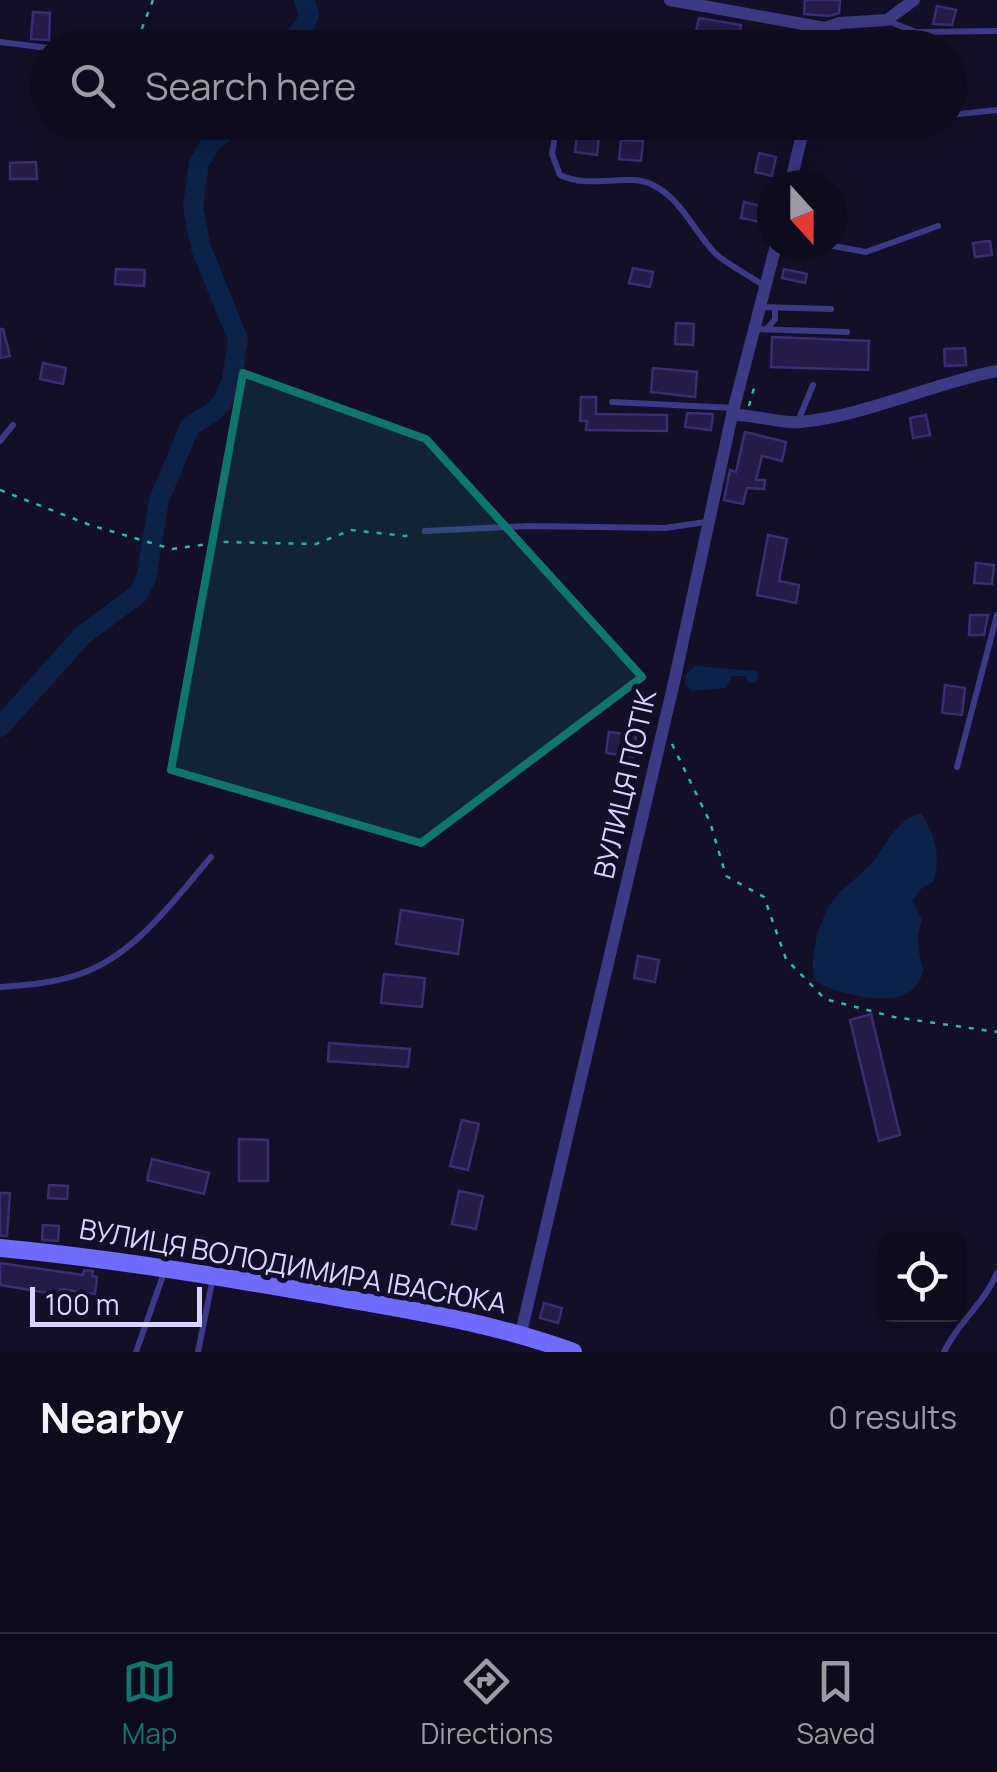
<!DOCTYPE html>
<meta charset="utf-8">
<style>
body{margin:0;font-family:Manrope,sans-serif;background:#1c1929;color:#f1f3f6}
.controls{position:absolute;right:30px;bottom:30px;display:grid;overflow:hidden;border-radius:15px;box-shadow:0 5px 25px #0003}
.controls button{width:90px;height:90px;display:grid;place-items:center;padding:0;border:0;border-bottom:2px solid #2e2b3b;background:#0e0b1c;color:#f1f3f6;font:50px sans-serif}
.compass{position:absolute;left:757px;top:170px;width:90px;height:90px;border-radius:50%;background:#0e0b1c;box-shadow:0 5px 25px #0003;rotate:159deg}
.scale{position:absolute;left:30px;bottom:25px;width:172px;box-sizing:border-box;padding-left:10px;border:5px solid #d9d4ff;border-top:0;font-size:28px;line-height:35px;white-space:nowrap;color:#d9d4ff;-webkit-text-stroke:8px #130f26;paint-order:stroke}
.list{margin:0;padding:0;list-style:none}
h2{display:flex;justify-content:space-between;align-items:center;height:130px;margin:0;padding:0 40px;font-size:42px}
h2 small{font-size:32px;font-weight:400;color:#9b9ba3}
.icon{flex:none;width:55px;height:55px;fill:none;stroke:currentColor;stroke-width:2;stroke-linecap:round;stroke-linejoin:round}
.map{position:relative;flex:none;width:997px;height:1352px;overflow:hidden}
.search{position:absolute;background:#0e0b1c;box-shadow:0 5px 25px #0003;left:30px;right:30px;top:30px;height:110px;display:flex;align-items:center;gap:25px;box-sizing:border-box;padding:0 35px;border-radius:55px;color:#9b9ba3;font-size:38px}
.sheet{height:280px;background:#0e0b1c}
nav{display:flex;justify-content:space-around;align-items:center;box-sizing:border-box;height:140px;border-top:2px solid #2e2b3b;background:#0e0b1c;font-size:28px;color:#9b9ba3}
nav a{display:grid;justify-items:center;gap:5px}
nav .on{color:#0f766e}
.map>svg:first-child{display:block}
</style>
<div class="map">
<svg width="997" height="1352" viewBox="0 0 997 1352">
<rect width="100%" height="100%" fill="#130f26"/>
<!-- water -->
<g fill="#0c2248">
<path d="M695,666L756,671L758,677L755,683L748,682L745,676H732L726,688L691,691L685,685V675Z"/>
<path d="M921,813C935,835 941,855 934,881L921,889L913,901L922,920C915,938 918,952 924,970C921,978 918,985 911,991C889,1007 839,994 816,982C807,959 819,921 833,900C844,885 861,876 873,862C888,842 895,821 921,813Z"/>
</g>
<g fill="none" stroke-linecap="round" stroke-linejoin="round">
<!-- river -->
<g stroke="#0c2248" stroke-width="20">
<path d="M284,48L304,26L309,14L304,0"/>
<path d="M0,727L83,635L138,594L146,578L159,500L190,426L213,412L223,401L232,380L238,339L201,248L193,206L199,163L211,143L237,122"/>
</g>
</g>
<!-- building -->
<g fill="#241b47" stroke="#3b2d73" stroke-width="2.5">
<path d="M805,0H840L839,13L829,16L804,14Z"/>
<path d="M937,6L956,10L952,25L933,24Z"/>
<path d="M33,12L50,13L49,40L31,39Z"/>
<path d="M699,18L741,25L739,39L696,32Z"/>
<path d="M577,133L599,136L597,155L575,152Z"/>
<path d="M621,140L643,141L641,161L619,159Z"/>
<path d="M759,153L776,157L772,176L755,172Z"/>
<path d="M36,162L37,179H10V163Z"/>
<path d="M744,202L771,208L765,223L741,218Z"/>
<path d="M990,241L992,255L975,257L973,243Z"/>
<path d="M633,268L653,272L650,287L629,283Z"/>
<path d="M116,269L145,270L144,286L115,284Z"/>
<path d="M784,269L807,274L805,283L782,278Z"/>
<path d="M676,323L694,324L693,345L675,344Z"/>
<path d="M0,329H3L10,356L0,358Z"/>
<path d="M772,337L869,341L868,370L771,367Z"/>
<path d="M965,348L966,365L945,366L944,349Z"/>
<path d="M43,363L66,368L63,384L40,379Z"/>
<path d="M653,368L697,372L695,397L651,392Z"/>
<path d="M581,397H596V414L667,415V431L586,430L587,421H580Z"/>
<path d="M687,413L713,414L711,430L685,427Z"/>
<path d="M926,415L930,435L913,438L910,418Z"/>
<path d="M745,432L786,442L782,461L762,456L756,480H765L764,489L747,488L743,504L724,500L730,470L736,472Z"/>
<path d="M768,535L787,539L779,581L799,585L796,603L757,595Z"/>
<path d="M976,563L994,565L992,584L974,583Z"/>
<path d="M970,615H988L984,635H969Z"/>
<path d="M945,685L965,688L962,715L942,713Z"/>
<path d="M609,732L636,735L634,757L606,753Z"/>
<path d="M401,910L463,920L458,954L396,944Z"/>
<path d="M638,956L659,960L655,982L634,978Z"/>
<path d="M384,974L425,978L422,1007L381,1003Z"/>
<path d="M871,1014L900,1135L879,1141L850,1020Z"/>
<path d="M329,1043L410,1049L408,1067L328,1061Z"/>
<path d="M462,1120L479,1124L468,1170L450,1166Z"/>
<path d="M239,1139L268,1140V1181H239Z"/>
<path d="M152,1159L209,1173L204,1194L147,1180Z"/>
<path d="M49,1185L68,1186L67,1199L48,1198Z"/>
<path d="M459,1191L483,1196L476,1229L452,1224Z"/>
<path d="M0,1193H10L7,1236H0Z"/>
<path d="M43,1225L59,1226L58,1241L42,1240Z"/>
<path d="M0,1263L83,1275L84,1270L93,1271L92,1276L97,1277L95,1294L60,1289V1295L0,1285Z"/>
<path d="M544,1303L562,1308L558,1323L540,1318Z"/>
</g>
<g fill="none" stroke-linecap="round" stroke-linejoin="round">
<!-- path -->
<g stroke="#2fb8b0" stroke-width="2.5" stroke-dasharray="5 8" stroke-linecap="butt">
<path d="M137,41L153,0"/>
<path d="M749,406L754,388"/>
<path d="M0,490L90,525L172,549L223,542L316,544L351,530L405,536L414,534"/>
<path d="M672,744L710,822L726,876L764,897L786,959L825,999L894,1017L997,1032"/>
</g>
<!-- lane -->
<g stroke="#3d3a85" stroke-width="6">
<path d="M888,21L916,32L997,31"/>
<path d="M0,42L48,48"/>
<path d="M54,48L129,46"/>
<path d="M950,115L997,110"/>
<path d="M557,122L552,154L560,175C591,190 626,172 653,185C682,199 695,234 717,255C730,266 749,275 764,286"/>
<path d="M828,245L866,252L938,226"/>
<path d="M762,307L831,309"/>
<path d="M753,329L847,332"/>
<path d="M767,329L775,319V308"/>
<path d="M612,402L734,408"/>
<path d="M798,421L813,385"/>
<path d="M0,441L13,425"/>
<path d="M425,531L526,526L665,528L706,522"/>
<path d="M957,767L997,615"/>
<path d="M0,987C26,985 53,983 77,975C135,956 173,901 211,857"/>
<path d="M136,1352L165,1270"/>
<path d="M198,1352L213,1277"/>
<path d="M944,1352C958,1322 984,1304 997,1273"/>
</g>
<!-- street -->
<g stroke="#3d3a85" stroke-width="12">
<path d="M670,0L825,28"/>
<path d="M821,48L825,28L840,23L887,20L914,0"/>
<path d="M790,185L805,122"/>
<path d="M732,415C756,414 777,424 801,422C868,415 931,384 997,371"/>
<path d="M521,1333L675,678L732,415L776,245"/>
</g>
<!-- secondary -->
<path stroke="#6f6bff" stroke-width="18" d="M0,1248C107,1258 213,1275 319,1294C405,1309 491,1322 573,1352"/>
</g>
<!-- marked area -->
<path fill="#0f766e" fill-opacity="0.2" stroke="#0f766e" stroke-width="8" stroke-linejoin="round" d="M243,373L426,439L642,677L421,843L171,770Z"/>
<g text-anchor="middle" stroke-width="10" stroke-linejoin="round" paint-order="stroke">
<!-- street labels -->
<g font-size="28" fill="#d9d4ff" stroke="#130f26">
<text transform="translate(625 784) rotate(-77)" y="10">ВУЛИЦЯ ПОТІК</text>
<text transform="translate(293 1266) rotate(10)" y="10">ВУЛИЦЯ ВОЛОДИМИРА ІВАСЮКА</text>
</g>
</g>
</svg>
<div class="controls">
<button><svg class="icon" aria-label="locate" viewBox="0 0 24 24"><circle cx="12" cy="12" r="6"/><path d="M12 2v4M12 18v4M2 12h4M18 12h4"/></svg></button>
</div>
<svg class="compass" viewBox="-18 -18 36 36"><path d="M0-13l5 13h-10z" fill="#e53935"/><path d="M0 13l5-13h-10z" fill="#9b9ba3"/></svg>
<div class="scale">100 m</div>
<div class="search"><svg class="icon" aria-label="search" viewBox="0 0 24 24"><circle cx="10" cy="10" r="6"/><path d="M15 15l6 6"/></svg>Search here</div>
</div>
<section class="sheet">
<h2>Nearby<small>0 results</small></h2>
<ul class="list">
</ul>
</section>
<nav>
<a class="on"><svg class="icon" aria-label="map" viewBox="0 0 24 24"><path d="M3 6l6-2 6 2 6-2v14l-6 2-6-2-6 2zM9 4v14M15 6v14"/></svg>Map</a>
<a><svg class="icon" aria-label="directions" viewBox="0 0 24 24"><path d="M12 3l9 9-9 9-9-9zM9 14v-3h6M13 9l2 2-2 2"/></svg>Directions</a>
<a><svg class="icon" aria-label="saved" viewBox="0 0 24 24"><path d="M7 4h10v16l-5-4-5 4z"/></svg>Saved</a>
</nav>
